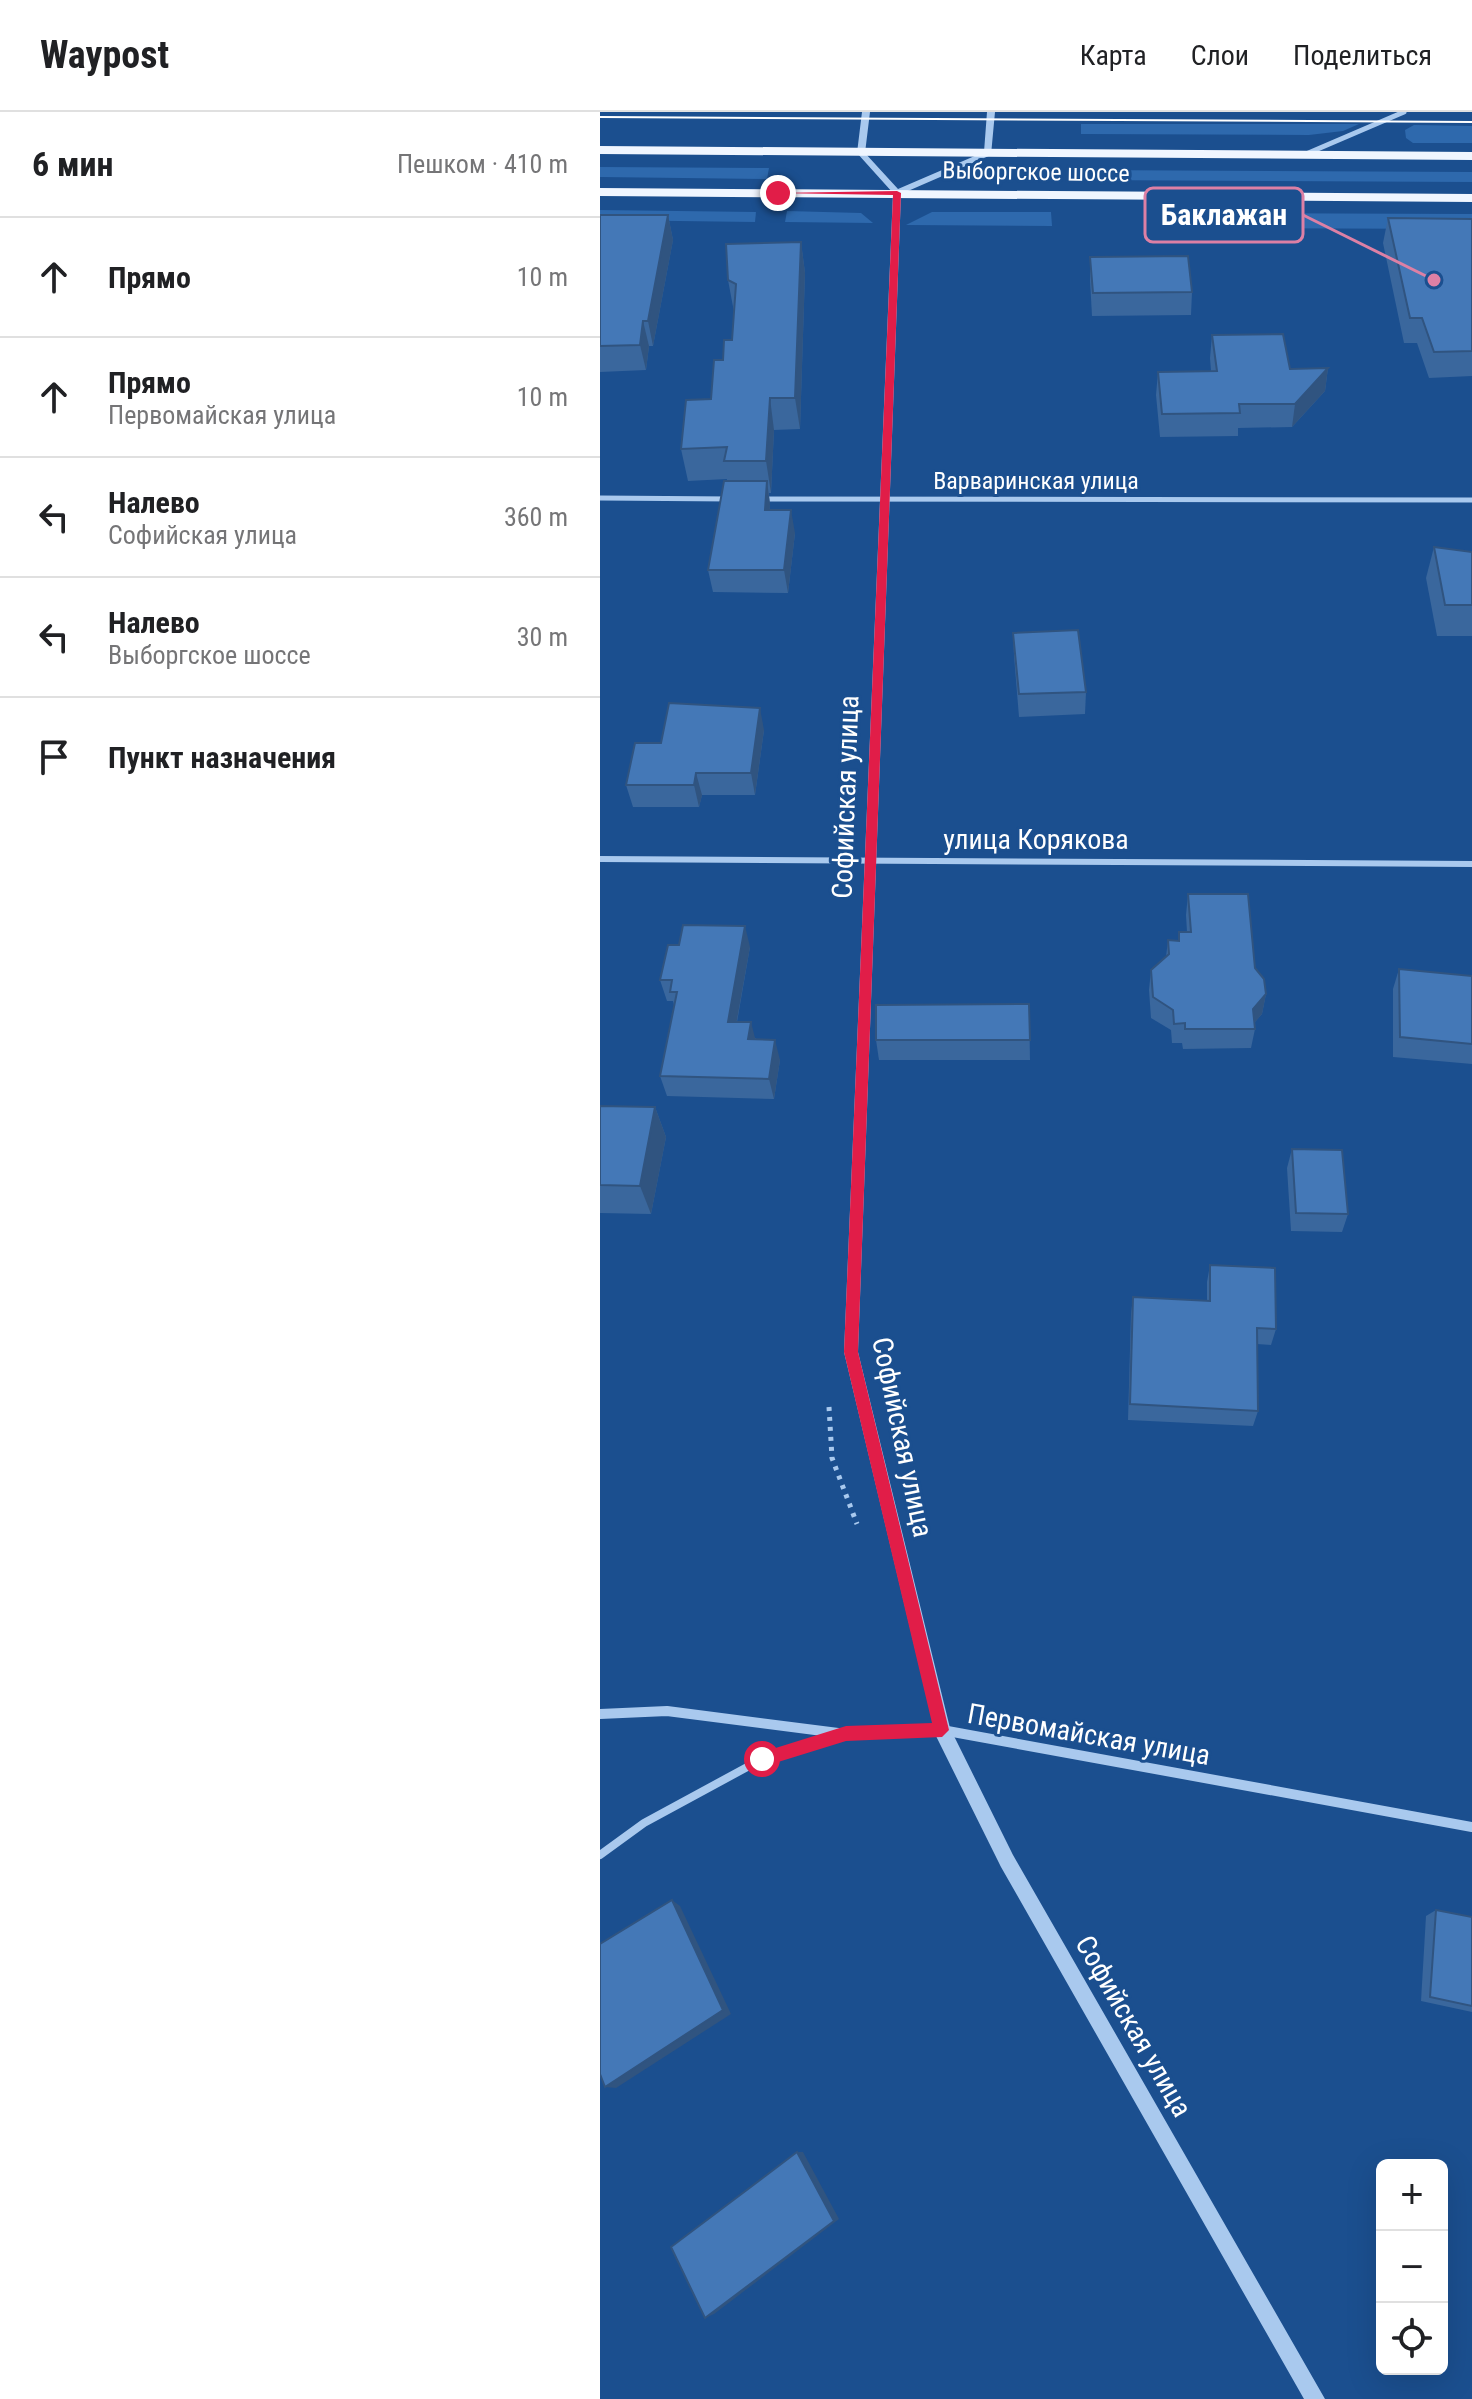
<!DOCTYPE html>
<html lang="ru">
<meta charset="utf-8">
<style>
body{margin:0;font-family:"Roboto Condensed",sans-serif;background:#f2f2f2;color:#202124}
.controls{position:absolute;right:24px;bottom:24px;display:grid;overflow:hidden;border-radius:12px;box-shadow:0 8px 32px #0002}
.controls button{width:72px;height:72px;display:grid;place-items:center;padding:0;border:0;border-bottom:2px solid #e0e0e0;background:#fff;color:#202124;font:40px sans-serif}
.stop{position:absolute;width:24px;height:24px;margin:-18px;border:6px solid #e11d48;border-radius:50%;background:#fff}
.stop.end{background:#e11d48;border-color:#fff;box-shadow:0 2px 8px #0008}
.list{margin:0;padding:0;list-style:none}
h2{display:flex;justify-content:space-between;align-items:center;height:104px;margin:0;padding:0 32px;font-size:34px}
h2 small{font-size:26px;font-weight:400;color:#757577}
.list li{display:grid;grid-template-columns:52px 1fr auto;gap:24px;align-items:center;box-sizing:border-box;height:120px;padding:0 32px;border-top:2px solid #e0e0e0}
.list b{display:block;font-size:30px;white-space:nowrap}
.list p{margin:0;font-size:26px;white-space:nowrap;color:#757577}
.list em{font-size:26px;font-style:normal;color:#757577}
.icon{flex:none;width:44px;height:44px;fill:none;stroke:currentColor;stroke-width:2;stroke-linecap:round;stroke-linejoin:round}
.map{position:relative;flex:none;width:872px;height:2287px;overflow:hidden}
header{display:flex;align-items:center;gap:48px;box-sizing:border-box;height:112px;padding:0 40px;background:#fff;border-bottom:2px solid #e0e0e0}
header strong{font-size:38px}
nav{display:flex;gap:44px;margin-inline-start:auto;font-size:28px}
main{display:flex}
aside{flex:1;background:#fff}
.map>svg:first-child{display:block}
</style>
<header>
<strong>Waypost</strong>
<nav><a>Карта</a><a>Слои</a><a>Поделиться</a></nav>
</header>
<main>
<aside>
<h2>6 мин<small>Пешком · 410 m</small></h2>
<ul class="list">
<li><svg class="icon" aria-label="ahead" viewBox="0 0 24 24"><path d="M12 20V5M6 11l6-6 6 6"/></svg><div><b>Прямо</b></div><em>10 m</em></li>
<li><svg class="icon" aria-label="ahead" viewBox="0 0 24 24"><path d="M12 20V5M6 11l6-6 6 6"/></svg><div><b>Прямо</b><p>Первомайская улица</p></div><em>10 m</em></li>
<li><svg class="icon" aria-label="left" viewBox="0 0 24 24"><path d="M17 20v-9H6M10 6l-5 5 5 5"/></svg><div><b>Налево</b><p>Софийская улица</p></div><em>360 m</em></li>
<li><svg class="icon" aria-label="left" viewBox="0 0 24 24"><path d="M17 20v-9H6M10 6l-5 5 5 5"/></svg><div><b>Налево</b><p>Выборгское шоссе</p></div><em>30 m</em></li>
<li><svg class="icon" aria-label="arrive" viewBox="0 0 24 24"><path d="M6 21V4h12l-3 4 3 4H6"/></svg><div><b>Пункт назначения</b></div></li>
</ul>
</aside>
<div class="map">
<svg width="872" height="2287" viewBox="0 0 872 2287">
<rect width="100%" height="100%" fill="#1b4f8f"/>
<!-- green -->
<g fill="#2e69ad">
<path d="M481,12H759L743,19L709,23L481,22Z"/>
<path d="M814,13L872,14V31H813L806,26L805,18Z"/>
<path d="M0,55L169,56L167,67L0,65Z"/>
<path d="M481,58L872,60V70L481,68Z"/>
<path d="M0,98L156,100L155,110L0,108Z"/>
<path d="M187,99L261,101L273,111L185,110Z"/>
<path d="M332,100H451L452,114L306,113Z"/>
<path d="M622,101L872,102V117L624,116Z"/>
</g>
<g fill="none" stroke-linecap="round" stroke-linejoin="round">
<!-- path -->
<path stroke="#a9c9ee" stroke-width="5" stroke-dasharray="4 6" stroke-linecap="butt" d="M229,1295L232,1346L257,1412"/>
<!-- service -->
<path stroke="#a9c9ee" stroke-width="8" d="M0,1743L44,1711L162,1647L239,1624"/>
<!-- minor-far2 -->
<g stroke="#a9c9ee" stroke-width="5">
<path d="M706,42L804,0"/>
<path d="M0,386L131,387"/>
<path d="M161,387L872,388"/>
</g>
<!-- minor-far1 -->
<path stroke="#a9c9ee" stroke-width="6" d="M0,747L872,752"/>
<!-- minor -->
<path stroke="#a9c9ee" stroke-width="10" d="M0,1602L67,1599L246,1622L342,1618L872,1715"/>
<!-- tertiary -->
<path fill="#a9c9ee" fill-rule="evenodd" d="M262,0H270L265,41L298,77L384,40L387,0H395L391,43L301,82L258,1240L350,1616L413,1743L725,2287H704L401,1755L336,1624L244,1240L293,81L257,41Z"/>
<!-- primary -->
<g fill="#f0f6ff" fill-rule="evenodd">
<path d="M0,34L872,40V48L0,42Z"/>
<path d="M0,76L872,82V90L0,84Z"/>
</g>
<!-- tram -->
<path stroke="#fff" stroke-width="2" d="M0,5L872,10"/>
</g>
<!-- wall -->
<g fill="#3a679d">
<path d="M0,103H68L73,128L53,234H49L46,258L0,260Z"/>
<path d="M788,106L872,107V264L829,266L817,231H804L783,131Z"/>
<path d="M201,130L205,161L200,317L174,318L171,381H169L170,398L195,421L188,481L113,480L108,458L127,367L88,369L81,337L111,287L123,248L132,228L134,200L128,168Z"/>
<path d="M490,145L592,180L591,203L492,204L490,168Z"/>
<path d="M612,223L690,257L728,256L725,279L692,315L638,316V324L560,325L556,283L558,260L611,259L610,246Z"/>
<path d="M834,435L872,440V524H837L826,466Z"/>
<path d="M413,521L486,580L485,602L419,605L414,544Z"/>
<path d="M164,618L155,683H102L99,695H33L26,673L61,631Z"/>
<path d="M588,782L655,856L666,882L662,902L654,911L655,917L651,936L583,937L582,931H572L571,918L551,906L549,878L551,858L566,845L568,828L578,829L579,820H587L586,803Z"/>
<path d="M150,835L137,910L180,948L174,987L67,984L60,964L74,893L73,889H67L60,868Z"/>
<path d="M799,857L872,864V952L793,945V877Z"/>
<path d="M429,892L430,948H279L276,928Z"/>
<path d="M0,994L55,995L66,1025L51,1102L0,1101Z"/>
<path d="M692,1037L748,1102L742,1120L691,1119L687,1056Z"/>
<path d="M610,1153L676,1217L671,1233L657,1232L658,1299L653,1314L528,1308L531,1202L533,1185L607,1189V1170Z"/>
<path d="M836,1798L872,1805V1900L821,1889L826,1804Z"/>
</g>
<!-- shaded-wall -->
<g fill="#305480">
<path d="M68,103L73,128L53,234L48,209Z"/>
<path d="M201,130L205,161L200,317L195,286Z"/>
<path d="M43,209L49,234L46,258L40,233Z"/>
<path d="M728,256L725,279L692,315L695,292Z"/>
<path d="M170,286L174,318L171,381L166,349Z"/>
<path d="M167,369L170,392L169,421L165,398Z"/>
<path d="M191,398L195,421L188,481L184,458Z"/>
<path d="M160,596L164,618L155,683L151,661Z"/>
<path d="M96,661L102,683L99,695L94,673Z"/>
<path d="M145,814L150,835L133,930L128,910Z"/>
<path d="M666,882L662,902L649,917L653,897Z"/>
<path d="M151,910L156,930L148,927Z"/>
<path d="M175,928L180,948L174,987L169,967Z"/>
<path d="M55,995L66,1025L51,1102L40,1074Z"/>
<path d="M72,1788L80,1794L131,1902L16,1976L5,1975Z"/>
<path d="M197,2040H203L239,2107L114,2202L105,2206Z"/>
</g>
<!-- building -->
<g fill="#4478b7" stroke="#305480" stroke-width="2">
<path d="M0,103H68L48,209H43L40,233L0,234Z"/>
<path d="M788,106L872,107V239L834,240L822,206H810Z"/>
<path d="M201,130L195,286H170L166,349H124L127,335L81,337L86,288L111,287L114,248H123L124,228H132L136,172L128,168L126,132Z"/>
<path d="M588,144L592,180L493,181L490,145Z"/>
<path d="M683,222L690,257L728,256L695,292H639L640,301L562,302L558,260L617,259L612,223Z"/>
<path d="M124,369H167L165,398H191L184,458H108Z"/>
<path d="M834,435L872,440V493H845Z"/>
<path d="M478,518L486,580L419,582L413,521Z"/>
<path d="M69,591L160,596L151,661H96L94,673H26L35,631H61Z"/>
<path d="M588,782H648L655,856L664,867L666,882L653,897L655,917H585V911L574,912L573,898L553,885L551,858L569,842L568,828L579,829V820H591Z"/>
<path d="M83,813L145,814L128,910H151L148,927L175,928L169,967L60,964L77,880H70L72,868H60L68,833H79Z"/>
<path d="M799,857L872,864V932L800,925Z"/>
<path d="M429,892L430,928H276V893Z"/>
<path d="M0,994L55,995L40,1074L0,1073Z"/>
<path d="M692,1037L742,1038L748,1102L696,1101Z"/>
<path d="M610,1153L675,1156L676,1217L657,1216L658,1299L530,1292L533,1185L610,1189Z"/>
<path d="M72,1788L123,1898L5,1975L0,1962V1832Z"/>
<path d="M836,1798L872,1805V1894L830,1885Z"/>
<path d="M197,2040L234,2109L105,2206L71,2135Z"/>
</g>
<!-- route -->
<path fill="#e11d48" d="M297,79L301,81L258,1240L349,1618L342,1625L246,1629L162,1655L154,1647L156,1642L246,1614L332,1611L244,1240L293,83L174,81Z"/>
<g text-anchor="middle" stroke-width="6" stroke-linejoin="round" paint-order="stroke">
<!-- far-street labels -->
<g font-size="24" fill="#fff" stroke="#1b4f8f">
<text transform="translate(436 60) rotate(1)" y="8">Выборгское шоссе</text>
<text x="436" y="377">Варваринская улица</text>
</g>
<!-- street labels -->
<g font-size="28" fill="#fff" stroke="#1b4f8f">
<text transform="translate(245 685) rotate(-88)" y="10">Софийская улица</text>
<text x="436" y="737">улица Корякова</text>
<text transform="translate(303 1325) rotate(78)" y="10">Софийская улица</text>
<text transform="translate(489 1622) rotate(10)" y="10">Первомайская улица</text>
<text transform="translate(534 1914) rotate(60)" y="10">Софийская улица</text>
</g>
</g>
<!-- callouts -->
<path fill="none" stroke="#dd80a5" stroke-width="3" d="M834 168L703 103"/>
<circle fill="#dd80a5" stroke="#1b4f8f" stroke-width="3" cx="834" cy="168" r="8"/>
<rect fill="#1b4f8f" stroke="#dd80a5" stroke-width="3" x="545" y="76" width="158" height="54" rx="8"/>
<g font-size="30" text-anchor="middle" font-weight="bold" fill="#fff">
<text x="624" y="113">Баклажан</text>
</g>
</svg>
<div class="controls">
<button>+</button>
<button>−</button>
<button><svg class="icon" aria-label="locate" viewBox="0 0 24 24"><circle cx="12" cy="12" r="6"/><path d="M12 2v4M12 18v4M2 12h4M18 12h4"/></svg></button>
</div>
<div class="stop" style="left:162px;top:1647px"></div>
<div class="stop end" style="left:178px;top:81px"></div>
</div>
</main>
